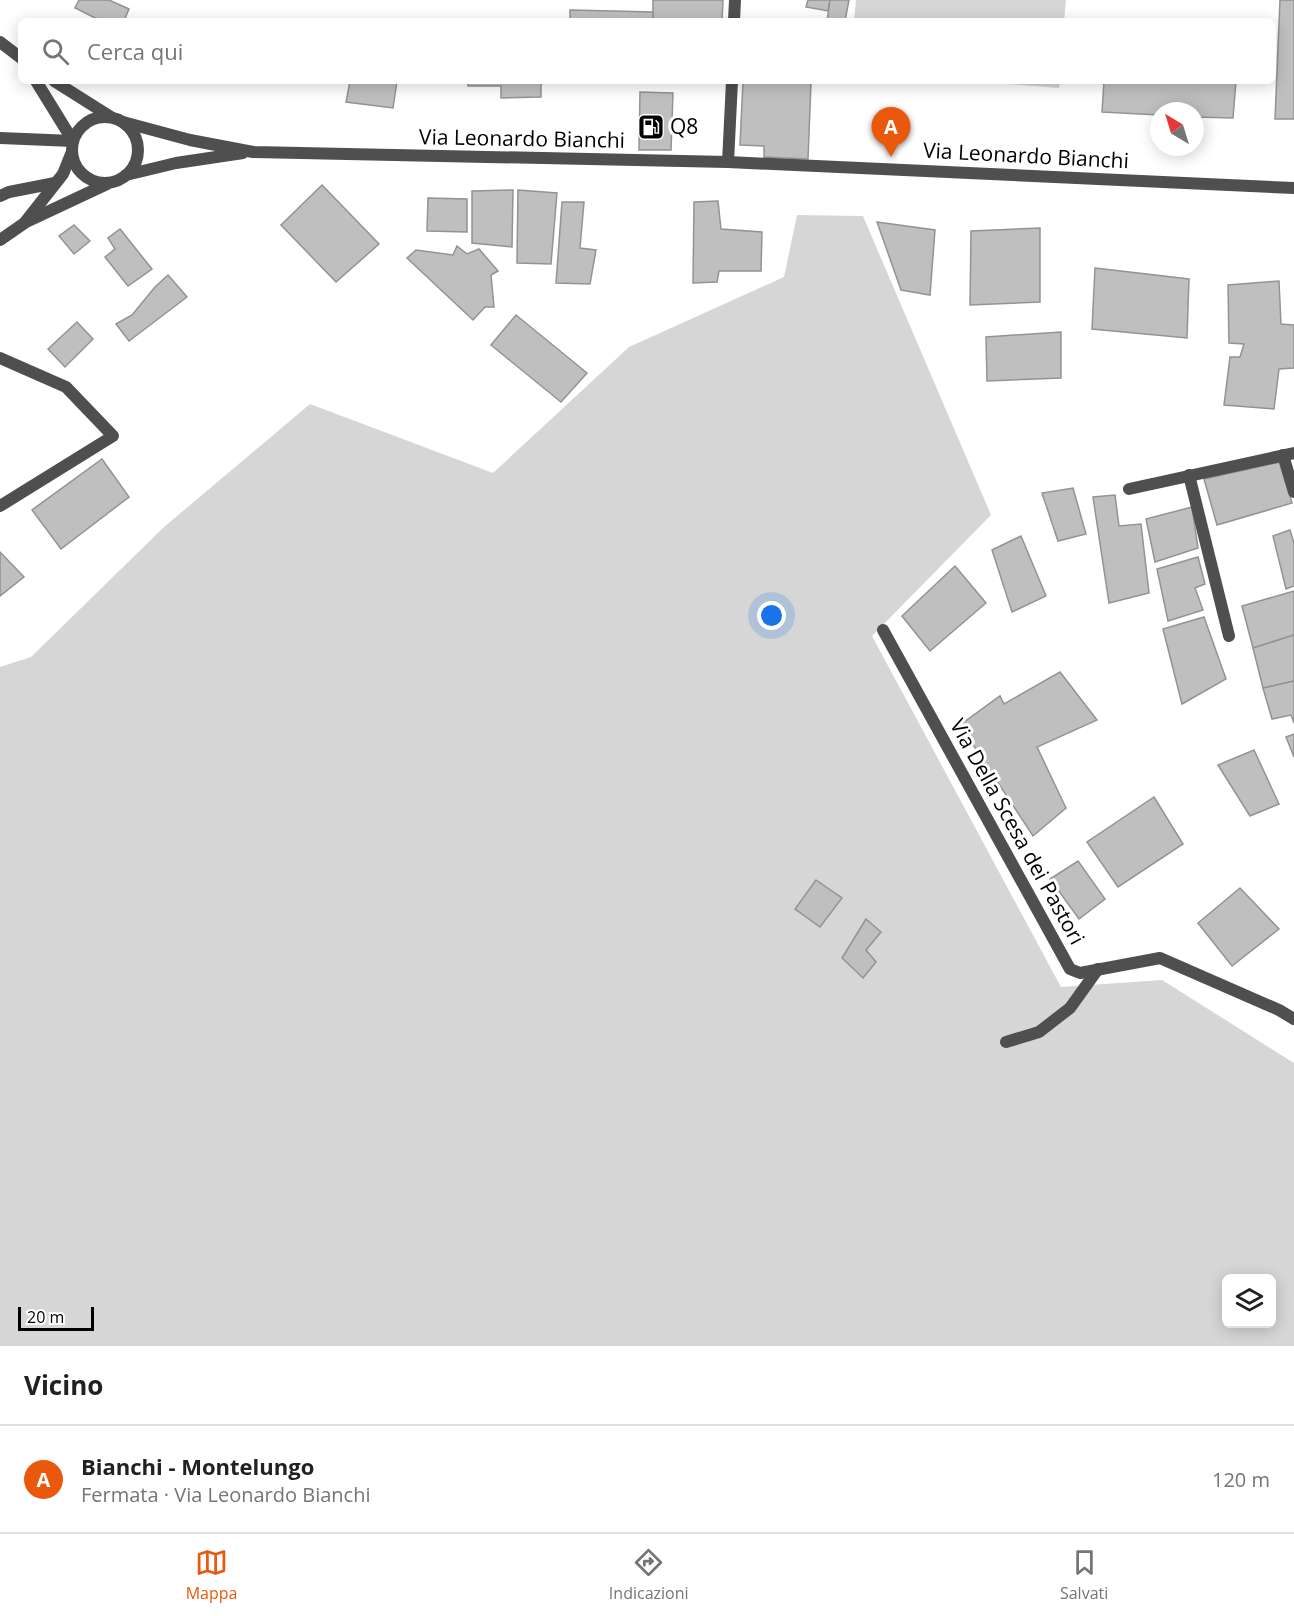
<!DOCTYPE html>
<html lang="it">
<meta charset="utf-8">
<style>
body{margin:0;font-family:"Open Sans",sans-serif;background:#f2f2f2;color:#202124}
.controls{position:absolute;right:18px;bottom:18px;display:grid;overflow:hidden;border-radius:9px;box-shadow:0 3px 15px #0003}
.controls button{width:54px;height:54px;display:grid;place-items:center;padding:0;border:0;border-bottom:2px solid #e0e0e0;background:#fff;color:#202124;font:30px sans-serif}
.compass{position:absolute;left:1150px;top:102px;width:54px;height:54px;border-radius:50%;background:#fff;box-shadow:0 3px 15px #0003;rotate:322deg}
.scale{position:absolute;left:18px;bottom:15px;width:76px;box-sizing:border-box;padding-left:6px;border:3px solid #000;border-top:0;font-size:16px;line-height:21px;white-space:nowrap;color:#000;-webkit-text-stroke:4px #fff;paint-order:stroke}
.you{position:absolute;left:772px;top:616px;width:21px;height:21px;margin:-15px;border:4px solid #fff;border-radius:50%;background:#1a73e8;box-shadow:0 0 0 9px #1a73e833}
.badge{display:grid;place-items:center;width:39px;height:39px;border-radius:50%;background:#ea580c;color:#fff;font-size:20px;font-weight:700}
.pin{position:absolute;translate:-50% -50px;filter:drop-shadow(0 2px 3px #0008)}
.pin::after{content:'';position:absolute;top:32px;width:21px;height:18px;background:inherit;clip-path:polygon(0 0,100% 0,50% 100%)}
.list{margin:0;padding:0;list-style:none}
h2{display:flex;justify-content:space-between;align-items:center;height:78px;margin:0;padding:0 24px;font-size:26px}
h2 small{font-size:20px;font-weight:400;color:#757577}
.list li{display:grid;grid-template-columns:39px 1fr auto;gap:18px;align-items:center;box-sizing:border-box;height:108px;padding:0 24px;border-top:2px solid #e0e0e0}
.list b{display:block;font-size:22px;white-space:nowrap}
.list p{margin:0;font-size:20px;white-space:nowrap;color:#757577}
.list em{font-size:20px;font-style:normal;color:#757577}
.icon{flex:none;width:33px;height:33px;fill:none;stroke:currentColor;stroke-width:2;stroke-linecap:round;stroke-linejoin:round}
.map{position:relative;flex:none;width:1294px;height:1346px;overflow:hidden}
.search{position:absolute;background:#fff;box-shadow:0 3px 15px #0003;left:18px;right:18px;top:18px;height:66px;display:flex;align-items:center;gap:15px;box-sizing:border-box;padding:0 21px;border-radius:9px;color:#757577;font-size:22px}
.sheet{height:186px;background:#fff}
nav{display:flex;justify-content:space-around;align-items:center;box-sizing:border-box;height:84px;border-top:2px solid #e0e0e0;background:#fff;font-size:16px;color:#757577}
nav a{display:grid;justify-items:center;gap:3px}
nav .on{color:#ea580c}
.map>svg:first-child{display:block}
</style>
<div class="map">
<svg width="1294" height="1346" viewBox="0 0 1294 1346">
<rect width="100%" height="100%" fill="#fff"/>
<!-- park -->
<g fill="#d6d6d6" fill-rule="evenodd">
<path d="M856,0H1066L1064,21H854Z"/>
<path d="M973,81H1060L1059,88Z"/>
<path d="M797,215L863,216L991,515L872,636L1061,987L1162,980L1294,1063V1346H0V667L31,657L164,527L310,404L493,473L629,347L784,277ZM1226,1278H1272V1324H1226Z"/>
</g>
<!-- building -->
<g fill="#bfbfbf" stroke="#939393" stroke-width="1.5">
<path d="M79,0H109L129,9L124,21H101L75,8Z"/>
<path d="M653,0H723L722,21H653Z"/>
<path d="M808,0H830L828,11L806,7Z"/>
<path d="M830,0H849L845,21H827Z"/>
<path d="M1280,0H1294V119H1275Z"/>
<path d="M570,10L653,12V21H570Z"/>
<path d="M350,81H397L393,108L346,102Z"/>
<path d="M468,81H541V97L501,98V86H468Z"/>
<path d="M743,81H802L811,83L808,159L764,157V146L740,145Z"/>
<path d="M1104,81H1236L1233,118L1195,117V111H1159V115L1102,112Z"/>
<path d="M640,92L673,93L671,150H639Z"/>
<path d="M322,185L379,244L336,282L281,225Z"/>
<path d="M513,190L512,247L472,243V191Z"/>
<path d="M518,190L557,193L551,264L517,263Z"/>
<path d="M428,198L467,199V232L427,231Z"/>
<path d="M718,201L721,229L762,232L761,271H719L717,282L693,283L694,202Z"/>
<path d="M562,202H584L580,248L596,250L590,284L556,283Z"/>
<path d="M877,222L935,230L930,295L901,290Z"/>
<path d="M74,225L90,241L74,254L59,236Z"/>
<path d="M1040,228V302L970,305L971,231Z"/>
<path d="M120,229L152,269L128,286L105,257L115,249L108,238Z"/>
<path d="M457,246L467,254L479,249L498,271L491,275L494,307H485L473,320L407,258L416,250L453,255Z"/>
<path d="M1095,268L1189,279L1187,338L1092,329Z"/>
<path d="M168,275L187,297L129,341L116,324L132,315L155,287Z"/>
<path d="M1279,281L1281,324L1294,325V368L1279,369L1274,409L1224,405L1230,357H1240L1244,344L1229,343L1228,285Z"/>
<path d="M516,315L587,373L561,402L491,345Z"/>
<path d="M77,322L93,339L65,367L48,349Z"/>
<path d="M1061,332V378L987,381L986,337Z"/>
<path d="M102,459L129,497L61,549L32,510Z"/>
<path d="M1280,462L1292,503L1217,525L1204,479Z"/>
<path d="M1073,488L1086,534L1058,541L1042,493Z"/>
<path d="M1115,495L1119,526L1141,524L1149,593L1109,603L1093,497Z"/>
<path d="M1192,507L1198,548L1155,562L1146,519Z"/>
<path d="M1290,530L1294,543V586L1286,589L1273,536Z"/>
<path d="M1021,536L1046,596L1012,612L992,550Z"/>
<path d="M0,552L24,577L0,596Z"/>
<path d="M1198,557L1205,584L1195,588L1203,610L1168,621L1157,569Z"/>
<path d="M955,566L986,603L930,651L902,616Z"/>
<path d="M1294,591V635L1253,648L1242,606Z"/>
<path d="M1204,617L1226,679L1182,704L1163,629Z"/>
<path d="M1294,635V681L1263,688L1253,648Z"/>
<path d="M1060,672L1097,720L1037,747L1066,808L1033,836L960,725L1000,696L1004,704Z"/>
<path d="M1294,681V723L1291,715L1272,719L1263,688Z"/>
<path d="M1294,734V757L1286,737Z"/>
<path d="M1254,750L1279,804L1250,816L1218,765Z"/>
<path d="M1154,797L1183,844L1118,887L1087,842Z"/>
<path d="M1078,861L1105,899L1079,919L1050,879Z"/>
<path d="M816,880L842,898L820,927L795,909Z"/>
<path d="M1240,888L1279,929L1232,966L1198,923Z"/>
<path d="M866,919L881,932L866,950L876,962L863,978L842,958Z"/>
</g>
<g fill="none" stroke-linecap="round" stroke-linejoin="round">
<!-- service -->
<g stroke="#4f4f4f" stroke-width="12">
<path d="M0,138L73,141"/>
<path d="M0,196L9,192L55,183"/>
<path d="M0,358L66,387L113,436L0,506"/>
<path d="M1283,455L1294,492"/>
<path d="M1189,475L1229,636"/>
</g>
<!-- minor -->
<g stroke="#4f4f4f" stroke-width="12">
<path d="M734,21L735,0"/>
<path d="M728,162L732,81"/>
<path d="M1129,489L1294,453"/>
<path d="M883,630L1070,969L1080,973L1160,958L1279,1010L1294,1019"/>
<path d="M1006,1042L1039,1032L1070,1008L1098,969"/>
</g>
<!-- tertiary -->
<g stroke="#4f4f4f" stroke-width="12">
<path d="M0,42L21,58"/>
<path d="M36,81L73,141"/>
<path d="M54,81L111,117"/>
<circle cx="105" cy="150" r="33"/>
<path d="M123,122L190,140L253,152L728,162L1294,188"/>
<path d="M126,175L176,163L243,153"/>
<path d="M26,221L63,174L71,154"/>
<path d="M0,240L26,222L107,184"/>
</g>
</g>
<!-- icons -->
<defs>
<symbol id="fuel-square" viewBox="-11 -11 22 22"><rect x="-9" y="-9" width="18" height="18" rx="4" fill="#000" stroke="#fff"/><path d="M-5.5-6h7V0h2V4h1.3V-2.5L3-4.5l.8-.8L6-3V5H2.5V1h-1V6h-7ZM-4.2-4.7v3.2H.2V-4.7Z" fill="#fff"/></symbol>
</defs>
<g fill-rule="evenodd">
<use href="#fuel-square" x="636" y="112" width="30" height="30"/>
</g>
<g text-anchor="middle" stroke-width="6" stroke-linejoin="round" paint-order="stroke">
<!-- poi labels -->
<g font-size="21" fill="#000" stroke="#fff" text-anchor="start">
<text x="670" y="134">Q8</text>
</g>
<!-- street labels -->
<g font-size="21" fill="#000" stroke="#fff">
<text transform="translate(522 139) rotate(1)" y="7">Via Leonardo Bianchi</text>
<text transform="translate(1026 156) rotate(3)" y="7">Via Leonardo Bianchi</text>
<text transform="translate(1017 832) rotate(61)" y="7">Via Della Scesa dei Pastori</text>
</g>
</g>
</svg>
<div class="controls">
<button><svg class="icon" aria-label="layers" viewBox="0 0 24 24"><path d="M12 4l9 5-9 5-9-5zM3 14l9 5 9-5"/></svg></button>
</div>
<svg class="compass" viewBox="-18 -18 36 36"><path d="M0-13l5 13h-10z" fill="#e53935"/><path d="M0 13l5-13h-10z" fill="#757577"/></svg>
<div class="scale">20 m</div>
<div class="you"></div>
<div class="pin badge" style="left:891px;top:157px">A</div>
<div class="search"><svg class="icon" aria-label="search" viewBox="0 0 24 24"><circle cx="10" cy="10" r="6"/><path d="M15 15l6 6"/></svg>Cerca qui</div>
</div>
<section class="sheet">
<h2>Vicino<small></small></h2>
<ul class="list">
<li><span class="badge">A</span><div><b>Bianchi - Montelungo</b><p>Fermata · Via Leonardo Bianchi</p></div><em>120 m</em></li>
</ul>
</section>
<nav>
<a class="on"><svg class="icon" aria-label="map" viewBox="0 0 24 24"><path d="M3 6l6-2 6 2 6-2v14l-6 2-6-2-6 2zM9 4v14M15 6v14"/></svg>Mappa</a>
<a><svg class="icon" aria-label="directions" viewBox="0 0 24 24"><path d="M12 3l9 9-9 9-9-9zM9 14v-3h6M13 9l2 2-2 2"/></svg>Indicazioni</a>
<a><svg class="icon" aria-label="saved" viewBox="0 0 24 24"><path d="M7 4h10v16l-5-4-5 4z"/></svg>Salvati</a>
</nav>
